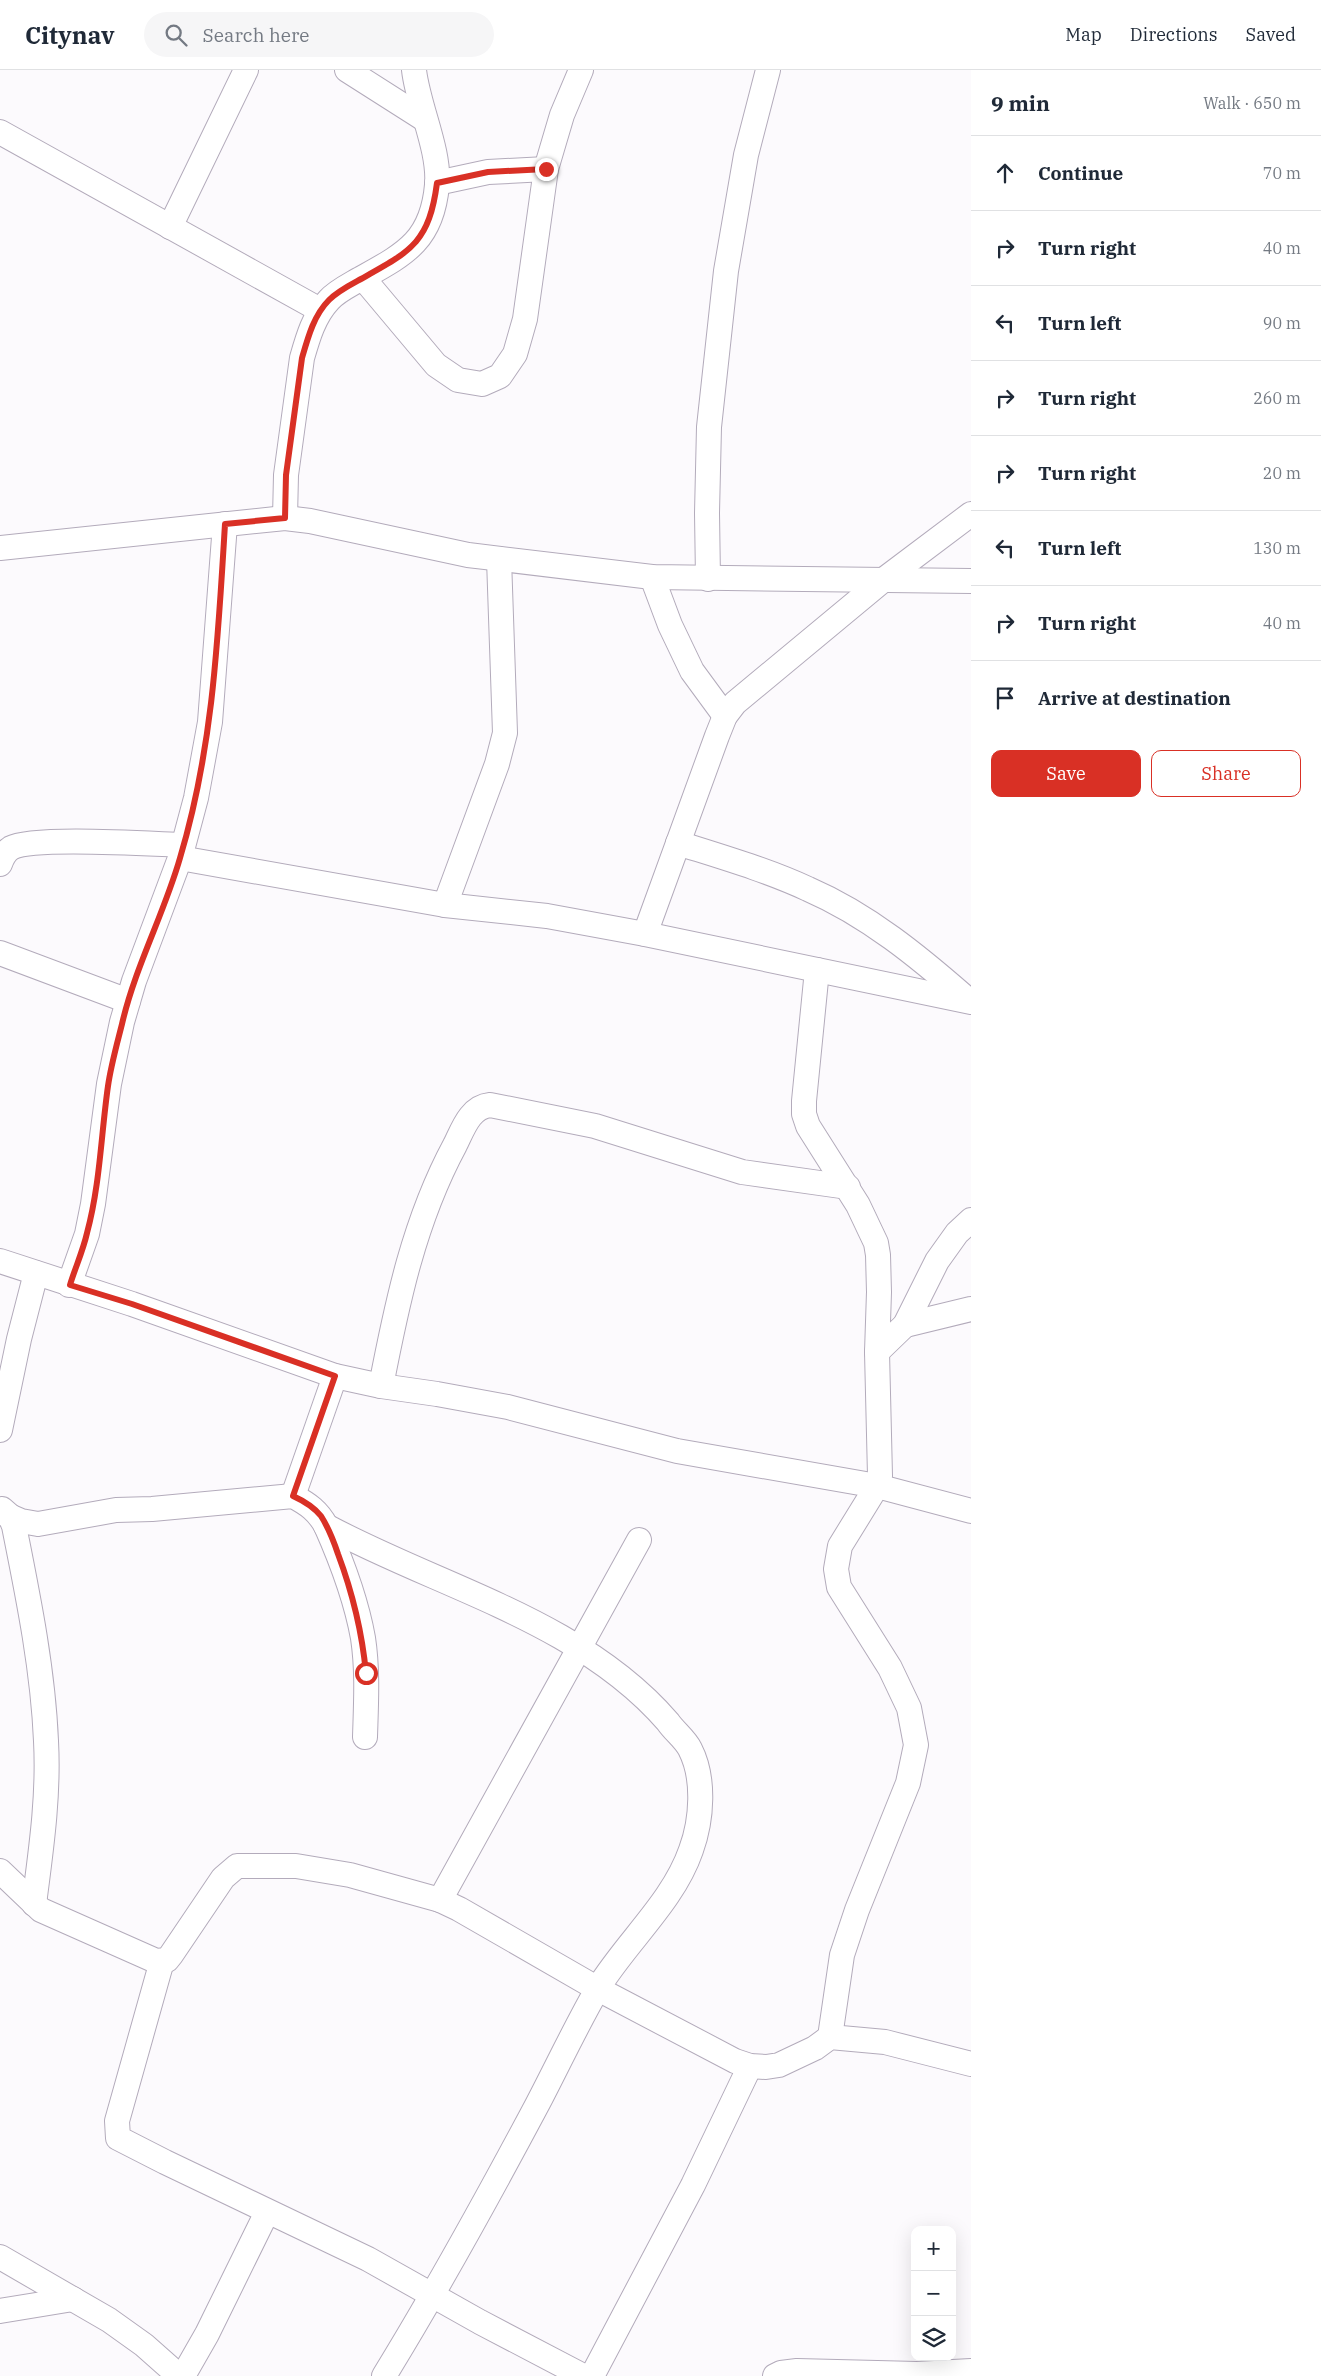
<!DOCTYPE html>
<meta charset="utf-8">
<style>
body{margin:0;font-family:"IBM Plex Serif",serif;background:#f6f6f7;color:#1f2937}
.controls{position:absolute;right:15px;bottom:15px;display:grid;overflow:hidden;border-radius:10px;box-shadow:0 5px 20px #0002}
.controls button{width:45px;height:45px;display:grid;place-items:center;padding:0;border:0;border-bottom:1px solid #e0e1e3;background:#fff;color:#1f2937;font:25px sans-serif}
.stop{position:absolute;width:15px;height:15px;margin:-11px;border:4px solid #d93025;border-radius:50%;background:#fff}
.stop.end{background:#d93025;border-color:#fff;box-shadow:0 1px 5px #0008}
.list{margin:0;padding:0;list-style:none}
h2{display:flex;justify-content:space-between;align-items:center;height:65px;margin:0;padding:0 20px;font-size:21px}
h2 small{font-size:16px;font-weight:400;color:#747a83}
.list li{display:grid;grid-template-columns:32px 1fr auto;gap:15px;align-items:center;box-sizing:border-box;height:75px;padding:0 20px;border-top:1px solid #e0e1e3}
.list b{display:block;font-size:19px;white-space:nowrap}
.list em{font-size:16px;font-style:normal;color:#747a83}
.actions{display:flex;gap:10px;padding:15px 20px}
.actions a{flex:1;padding:11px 0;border:1px solid #d93025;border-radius:10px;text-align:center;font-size:18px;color:#d93025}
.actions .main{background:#d93025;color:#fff}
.icon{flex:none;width:28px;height:28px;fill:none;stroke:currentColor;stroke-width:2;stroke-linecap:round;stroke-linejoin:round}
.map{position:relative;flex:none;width:971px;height:2306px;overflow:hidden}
header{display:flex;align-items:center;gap:30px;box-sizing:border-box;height:70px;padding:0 25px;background:#fff;border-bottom:1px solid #e0e1e3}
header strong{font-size:24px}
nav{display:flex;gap:28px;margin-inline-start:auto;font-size:18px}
.search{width:350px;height:45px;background:#f6f6f7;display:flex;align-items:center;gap:12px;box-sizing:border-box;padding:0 18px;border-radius:28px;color:#747a83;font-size:19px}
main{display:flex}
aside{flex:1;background:#fff}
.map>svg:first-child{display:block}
</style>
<header>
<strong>Citynav</strong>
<div class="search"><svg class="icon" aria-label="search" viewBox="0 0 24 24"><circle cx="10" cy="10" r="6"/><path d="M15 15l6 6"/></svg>Search here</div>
<nav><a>Map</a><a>Directions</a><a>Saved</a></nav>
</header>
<main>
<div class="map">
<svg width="971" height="2306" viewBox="0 0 971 2306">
<rect width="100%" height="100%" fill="#fcfafd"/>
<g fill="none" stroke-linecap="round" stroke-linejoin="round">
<defs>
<g id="minor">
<path d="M347,0L424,49"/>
<path d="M0,62L320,240"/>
<path d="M437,113L488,102L546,99"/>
<path d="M170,157L246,0"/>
<path d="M363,208L436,295L458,310L482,314L500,306L515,284L525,249L546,99L562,45L581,0"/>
<path d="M285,448L286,405L302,288C308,267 314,246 329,230C337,221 350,215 360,209C405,184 432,171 437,115C440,80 418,36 414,0"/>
<path d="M0,478L285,448L310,451L468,485L652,507L971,511"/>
<path d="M652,507L670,555L692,601L725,646"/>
<path d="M708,509L707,443L709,357L726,201L746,85L768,0"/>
<path d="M678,773C722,787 767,800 808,819C868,845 919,887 968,930"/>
<path d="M180,788L445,835L547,846L645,864L971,932"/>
<path d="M0,794C2,788 5,782 11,778C33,766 152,774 183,775"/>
<path d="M445,835L497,694L505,663L499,489"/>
<path d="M645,864L717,666L725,646L735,633L882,511L971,444"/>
<path d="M0,883L128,931"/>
<path d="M817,900L804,1031V1044L808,1056L858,1135L876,1173L878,1185L879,1222L877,1282L880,1406L877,1416L840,1476L836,1499L839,1517L890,1598L909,1638L916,1675L908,1713L857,1840L842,1885L830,1967"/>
<path d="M0,1191L132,1234L335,1306L381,1316L437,1324L508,1337L677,1381L877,1416L971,1441"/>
<path d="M69,1215L87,1164L93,1134L109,1014L122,952L134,911L180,788L196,728L210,652L225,454"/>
<path d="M905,1255L971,1239"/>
<path d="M877,1282L905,1255L937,1191L957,1163L971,1150"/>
<path d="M381,1316C397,1233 414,1151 455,1075C463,1059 470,1037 490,1035L595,1056L742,1102L848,1117"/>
<path d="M0,1360L19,1269L36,1203"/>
<path d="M293,1426L335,1306"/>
<path d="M2,1439L10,1446L14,1456C28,1526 43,1599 46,1671C49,1726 41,1780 34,1834"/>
<path d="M0,1442L21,1451L38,1454L116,1440L152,1439L293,1426C308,1434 318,1441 326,1456C342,1492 356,1529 363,1568C368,1601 366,1634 365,1667"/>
<path d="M326,1456C439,1517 581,1551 668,1652C674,1661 685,1669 690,1679C705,1708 702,1750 691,1780C673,1832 627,1871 598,1918C576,1956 557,1997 537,2035C488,2127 438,2218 384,2306"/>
<path d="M0,1801L41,1840L156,1891L167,1890L171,1885L223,1808L237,1796H296L350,1805L440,1830L459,1839L598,1919L735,1991L750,1996L766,1997L779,1995L815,1978L830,1967L885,1972L971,1994"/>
<path d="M440,1830L639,1470"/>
<path d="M162,1891L117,2051L118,2068L165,2092L368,2189L480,2252L583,2306"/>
<path d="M0,2187L109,2250L144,2275L179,2306"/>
<path d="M0,2241L73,2229"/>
<path d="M183,2306L207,2264L267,2142"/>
<path d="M592,2306L693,2115L750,1996"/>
<path d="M775,2306L781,2303L797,2301L917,2304L971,2301"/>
</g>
</defs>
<!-- minor casing -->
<use href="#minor" stroke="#b3abbb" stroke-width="26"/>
<!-- minor -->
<use href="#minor" stroke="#fff" stroke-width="24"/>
</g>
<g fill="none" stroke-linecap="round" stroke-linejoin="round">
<!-- route -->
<path stroke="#d93025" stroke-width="6" d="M366,1603C362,1562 353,1524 338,1484C334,1472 328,1457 321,1446C313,1436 304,1431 293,1426L335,1306L132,1234L70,1215C75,1198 83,1181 87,1163C100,1115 101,1065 108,1016C111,995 117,974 122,954C135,897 164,844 180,788C213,678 218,568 225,454L285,448L286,405L302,288C308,267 314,245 329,230C338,221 350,215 361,209C411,181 429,173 437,113L488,102L546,99"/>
</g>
</svg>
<div class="controls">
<button>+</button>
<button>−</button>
<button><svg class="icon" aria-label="layers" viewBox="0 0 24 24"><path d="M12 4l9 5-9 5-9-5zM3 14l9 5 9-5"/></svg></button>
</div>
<div class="stop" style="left:366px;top:1603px"></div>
<div class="stop end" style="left:546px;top:99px"></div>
</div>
<aside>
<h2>9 min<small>Walk · 650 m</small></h2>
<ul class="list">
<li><svg class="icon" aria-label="ahead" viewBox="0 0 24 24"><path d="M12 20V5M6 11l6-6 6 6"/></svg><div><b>Continue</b></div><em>70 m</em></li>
<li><svg class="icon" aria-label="right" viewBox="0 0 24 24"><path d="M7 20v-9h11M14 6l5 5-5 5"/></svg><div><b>Turn right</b></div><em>40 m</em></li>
<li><svg class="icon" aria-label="left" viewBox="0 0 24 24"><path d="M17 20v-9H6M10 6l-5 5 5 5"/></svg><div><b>Turn left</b></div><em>90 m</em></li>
<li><svg class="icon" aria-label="right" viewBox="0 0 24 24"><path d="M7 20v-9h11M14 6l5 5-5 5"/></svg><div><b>Turn right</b></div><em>260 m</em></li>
<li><svg class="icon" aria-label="right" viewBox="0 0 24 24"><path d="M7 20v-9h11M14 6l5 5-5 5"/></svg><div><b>Turn right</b></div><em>20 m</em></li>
<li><svg class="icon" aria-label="left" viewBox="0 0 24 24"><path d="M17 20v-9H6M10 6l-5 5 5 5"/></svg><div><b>Turn left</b></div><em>130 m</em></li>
<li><svg class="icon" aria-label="right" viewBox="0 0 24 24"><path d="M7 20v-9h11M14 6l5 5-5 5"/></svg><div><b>Turn right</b></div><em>40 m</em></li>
<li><svg class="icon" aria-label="arrive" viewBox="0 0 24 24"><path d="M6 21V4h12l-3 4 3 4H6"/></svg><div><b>Arrive at destination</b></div></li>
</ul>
<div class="actions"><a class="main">Save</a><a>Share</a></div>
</aside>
</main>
